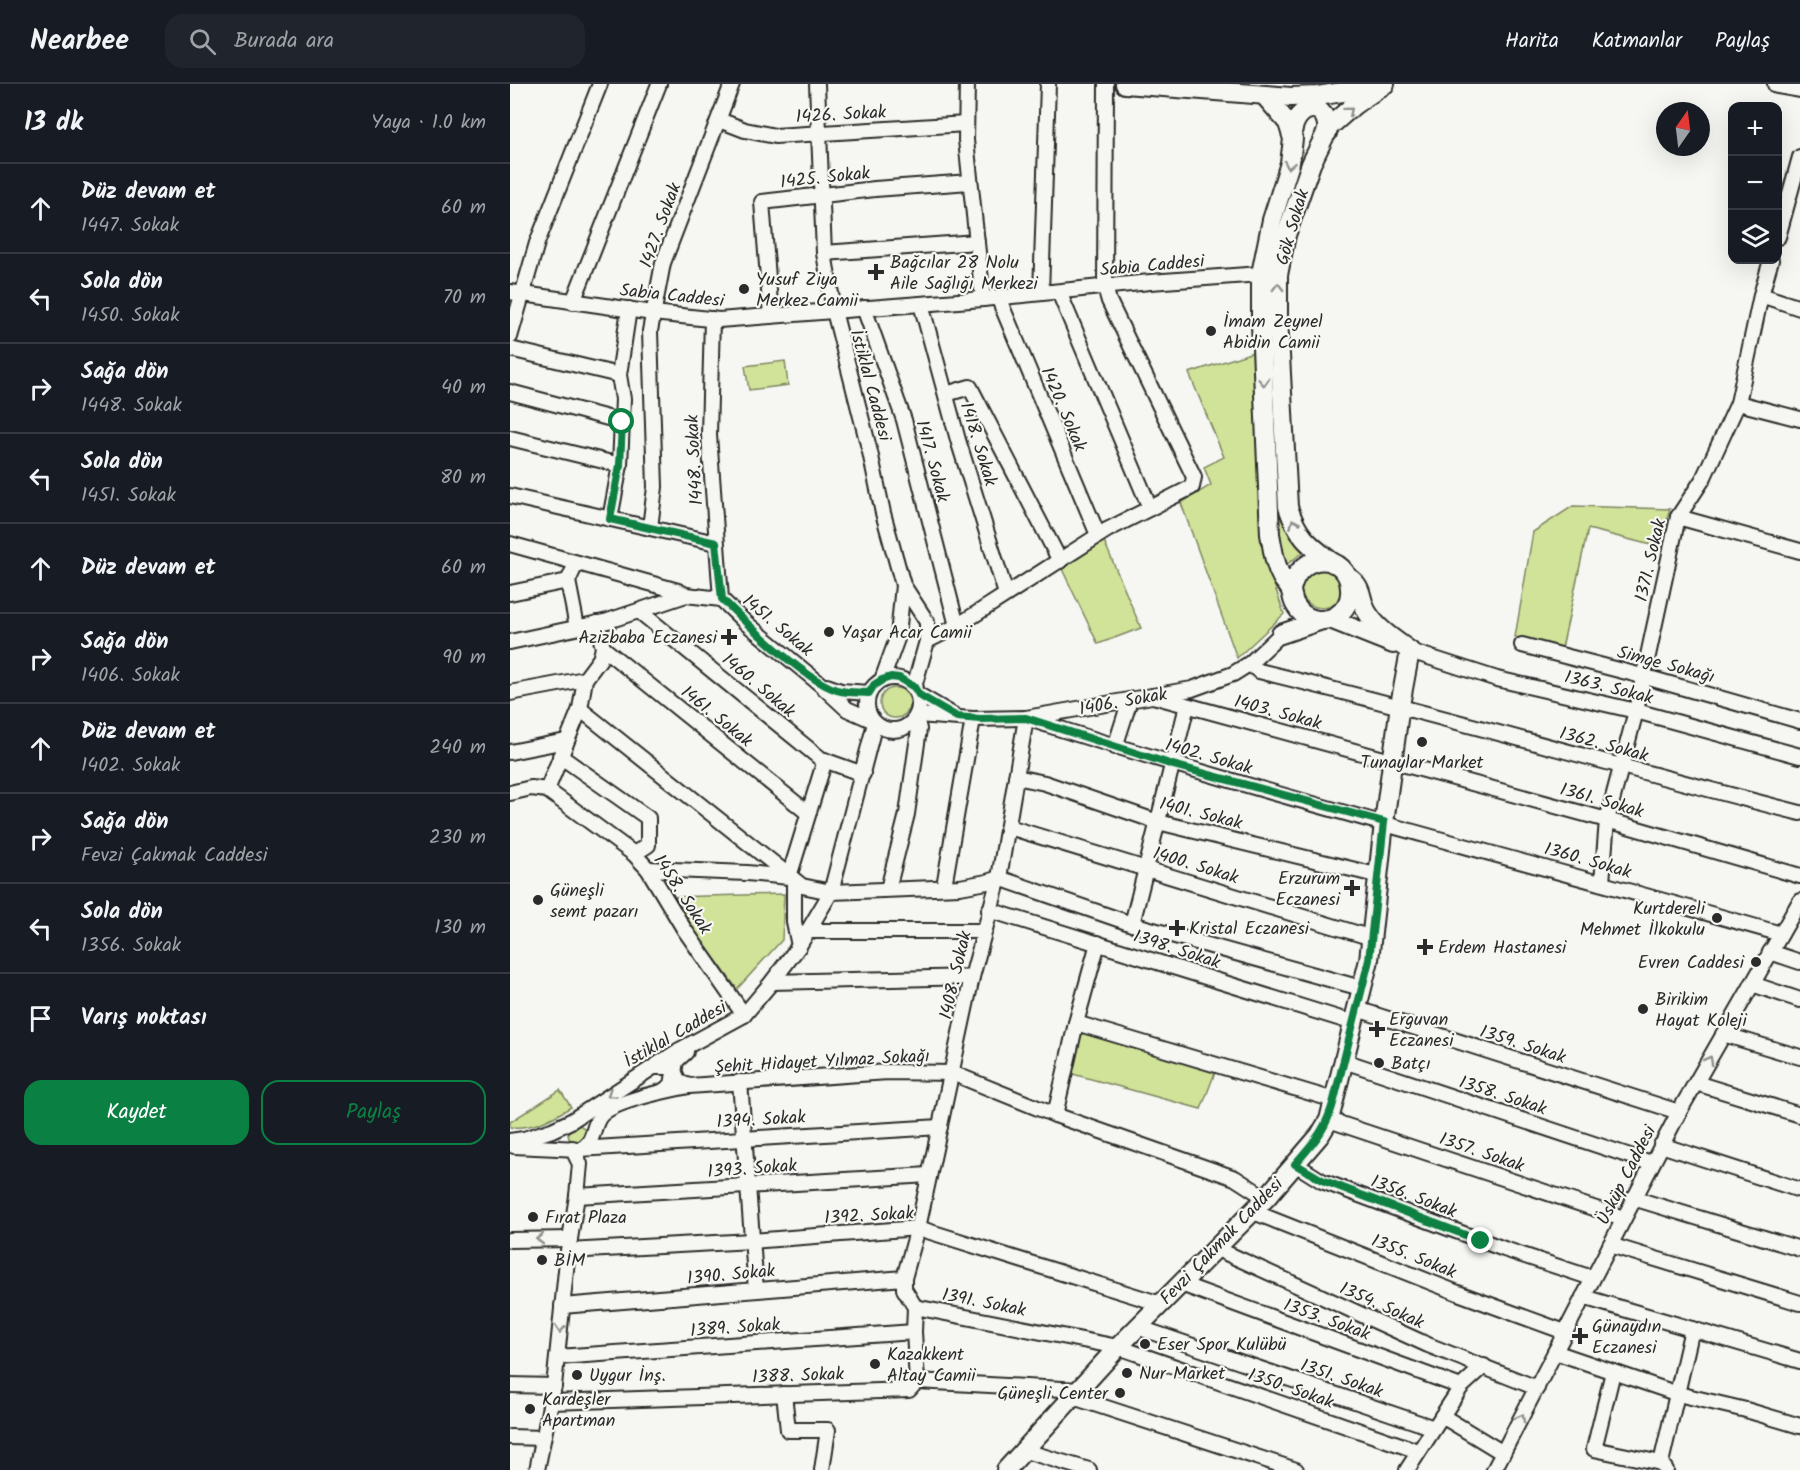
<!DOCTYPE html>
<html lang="tr">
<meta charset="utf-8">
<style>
body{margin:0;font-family:Kalam,sans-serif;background:#20242c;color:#f1f3f6}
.controls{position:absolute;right:18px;top:18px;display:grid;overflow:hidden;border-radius:12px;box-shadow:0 6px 24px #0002}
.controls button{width:54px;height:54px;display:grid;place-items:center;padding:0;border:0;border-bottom:2px solid #363941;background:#171b24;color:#f1f3f6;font:30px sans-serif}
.compass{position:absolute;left:1146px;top:18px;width:54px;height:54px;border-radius:50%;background:#171b24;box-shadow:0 6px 24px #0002;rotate:14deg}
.stop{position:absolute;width:18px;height:18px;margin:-14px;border:4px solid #0b8043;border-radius:50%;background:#fff}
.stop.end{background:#0b8043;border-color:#fff;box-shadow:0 2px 6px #0008}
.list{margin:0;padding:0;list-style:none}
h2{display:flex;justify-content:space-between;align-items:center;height:78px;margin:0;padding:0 24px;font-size:26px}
h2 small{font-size:20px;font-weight:400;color:#9ea1a6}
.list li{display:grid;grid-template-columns:39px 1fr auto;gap:18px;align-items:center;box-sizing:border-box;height:90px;padding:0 24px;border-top:2px solid #363941}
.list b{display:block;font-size:22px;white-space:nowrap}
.list p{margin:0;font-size:20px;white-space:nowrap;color:#9ea1a6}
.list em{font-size:20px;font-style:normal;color:#9ea1a6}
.actions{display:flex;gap:12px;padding:18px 24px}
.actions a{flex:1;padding:14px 0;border:2px solid #0b8043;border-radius:18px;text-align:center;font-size:21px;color:#0b8043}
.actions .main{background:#0b8043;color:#fff}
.icon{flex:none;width:33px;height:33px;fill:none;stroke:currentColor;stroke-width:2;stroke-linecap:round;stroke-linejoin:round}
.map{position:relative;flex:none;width:1290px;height:1386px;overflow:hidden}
header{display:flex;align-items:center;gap:36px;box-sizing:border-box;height:84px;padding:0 30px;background:#171b24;border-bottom:2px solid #363941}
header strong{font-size:28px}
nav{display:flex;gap:33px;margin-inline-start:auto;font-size:21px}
.search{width:420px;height:54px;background:#20242c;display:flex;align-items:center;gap:15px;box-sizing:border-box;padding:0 21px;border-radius:18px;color:#9ea1a6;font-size:22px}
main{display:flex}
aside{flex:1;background:#171b24}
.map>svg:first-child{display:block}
</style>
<header>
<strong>Nearbee</strong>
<div class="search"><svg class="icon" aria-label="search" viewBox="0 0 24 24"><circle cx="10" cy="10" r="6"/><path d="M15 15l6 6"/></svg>Burada ara</div>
<nav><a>Harita</a><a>Katmanlar</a><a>Paylaş</a></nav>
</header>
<main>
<aside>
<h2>13 dk<small>Yaya · 1.0 km</small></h2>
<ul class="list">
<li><svg class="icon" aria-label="ahead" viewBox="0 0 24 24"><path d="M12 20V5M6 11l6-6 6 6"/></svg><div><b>Düz devam et</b><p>1447. Sokak</p></div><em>60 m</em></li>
<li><svg class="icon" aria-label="left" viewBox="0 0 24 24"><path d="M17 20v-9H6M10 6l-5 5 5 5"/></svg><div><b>Sola dön</b><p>1450. Sokak</p></div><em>70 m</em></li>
<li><svg class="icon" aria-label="right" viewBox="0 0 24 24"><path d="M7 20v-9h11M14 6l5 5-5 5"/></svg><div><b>Sağa dön</b><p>1448. Sokak</p></div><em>40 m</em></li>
<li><svg class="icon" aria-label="left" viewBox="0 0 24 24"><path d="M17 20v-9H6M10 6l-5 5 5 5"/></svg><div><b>Sola dön</b><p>1451. Sokak</p></div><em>80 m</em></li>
<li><svg class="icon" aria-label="ahead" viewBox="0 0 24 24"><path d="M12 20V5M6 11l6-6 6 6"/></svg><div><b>Düz devam et</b></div><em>60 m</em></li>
<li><svg class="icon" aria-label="right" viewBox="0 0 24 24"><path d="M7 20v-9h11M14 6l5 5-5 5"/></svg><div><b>Sağa dön</b><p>1406. Sokak</p></div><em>90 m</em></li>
<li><svg class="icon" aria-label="ahead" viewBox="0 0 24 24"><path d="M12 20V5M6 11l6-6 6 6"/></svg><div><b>Düz devam et</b><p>1402. Sokak</p></div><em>240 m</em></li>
<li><svg class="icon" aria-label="right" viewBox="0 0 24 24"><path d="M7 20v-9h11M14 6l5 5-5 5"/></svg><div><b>Sağa dön</b><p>Fevzi Çakmak Caddesi</p></div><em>230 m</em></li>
<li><svg class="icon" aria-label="left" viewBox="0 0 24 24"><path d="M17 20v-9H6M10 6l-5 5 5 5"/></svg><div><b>Sola dön</b><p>1356. Sokak</p></div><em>130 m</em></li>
<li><svg class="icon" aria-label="arrive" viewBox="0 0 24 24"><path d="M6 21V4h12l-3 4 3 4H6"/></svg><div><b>Varış noktası</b></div></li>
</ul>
<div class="actions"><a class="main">Kaydet</a><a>Paylaş</a></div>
</aside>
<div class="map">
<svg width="1290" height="1386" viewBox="0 0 1290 1386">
<rect width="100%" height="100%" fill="#f6f6f2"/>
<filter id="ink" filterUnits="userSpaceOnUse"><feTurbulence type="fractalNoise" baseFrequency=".0167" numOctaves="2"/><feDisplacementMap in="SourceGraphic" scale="12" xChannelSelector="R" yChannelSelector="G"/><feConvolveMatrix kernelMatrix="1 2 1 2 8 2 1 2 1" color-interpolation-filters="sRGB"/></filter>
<g filter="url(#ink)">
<!-- green -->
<g fill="#d0e398" stroke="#7e8762" stroke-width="1.5">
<path d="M743,268L757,479L774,530L727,574L671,419L701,401L694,383L714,373L679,289Z"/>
<path d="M275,277L278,301L239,306L235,282Z"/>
<path d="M768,412L777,440L796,466L776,481C769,457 767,436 768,412Z"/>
<path d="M1063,422L1160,425L1149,463L1078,445L1052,564L1005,553L1023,448Z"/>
<path d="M594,457L631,544L588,560L552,485Z"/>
<path d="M810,481L828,491C830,495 832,501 832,505C831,532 788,530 790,498Z"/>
<circle cx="385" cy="619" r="15"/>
<path d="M274,810L272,856L227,905L160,813Z"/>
<path d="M558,941L706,986L691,1025L548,986Z"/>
<path d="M50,1006L61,1023C41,1035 24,1045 0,1043V1038Z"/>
<circle cx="67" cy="1050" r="9"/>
</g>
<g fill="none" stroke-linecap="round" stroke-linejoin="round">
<defs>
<g id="minor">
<path d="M307,0L314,169L324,227L360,368L373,429L393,501L417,538V557L404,603"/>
<path d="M457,0L456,56L473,215"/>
<path d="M209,36L235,46L265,52L456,40"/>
<path d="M1268,153L1290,73"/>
<path d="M314,169L467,158"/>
<path d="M0,208L143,229L209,236L473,215L640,198L751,190"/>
<path d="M549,208L640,424"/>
<path d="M531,209L538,0"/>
<path d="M1251,211L1290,224"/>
<path d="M488,213L588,451"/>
<path d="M63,218L149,0"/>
<path d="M411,220L448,356L496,510"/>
<path d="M354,224L394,336L447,542"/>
<path d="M261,232L252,118L365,105L460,98"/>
<path d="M202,235L199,351L211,515"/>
<path d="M0,253L27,159L90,0"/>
<path d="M0,265L109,291"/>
<path d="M0,308L113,338"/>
<path d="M436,310L460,303L550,477"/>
<path d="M1228,319L1290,335"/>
<path d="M0,354L110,381"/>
<path d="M0,412L206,459"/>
<path d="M1168,433L1290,467"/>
<path d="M100,435L110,381L113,315L109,291L119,225"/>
<path d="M140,444L145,403L140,247L153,179L222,0"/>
<path d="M0,460L168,507L176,511L211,515L236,539L309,599L337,625L362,636"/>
<path d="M58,497L67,543"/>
<path d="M0,509L58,497L66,480"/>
<path d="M129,527L311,675L353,690"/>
<path d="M417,557L447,542L597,446L682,403L684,393L599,217L595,203L596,0"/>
<path d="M0,558L98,537L176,511"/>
<path d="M1012,561L1132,592L1290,637"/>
<path d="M93,564L298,729"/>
<path d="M900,567L987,595L1126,627L1290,672"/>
<path d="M739,580L749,587C930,631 1109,683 1290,729"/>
<circle cx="383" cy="620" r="26"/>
<path d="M372,596L388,552L393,501"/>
<path d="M317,602L331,607L359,609"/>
<path d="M0,609L75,595"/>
<path d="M409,611L445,632"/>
<path d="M643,612L1097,736L1290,792"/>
<path d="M70,625L292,802L321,808L450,803L477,798L489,794L622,840L851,904"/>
<path d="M407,631L463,635L516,634L682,605L723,590L739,580L771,550"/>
<path d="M605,663L620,616"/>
<path d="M0,668L56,657"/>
<path d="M50,672L138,734V761L124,770"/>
<path d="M506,693L535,699L648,738L870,792"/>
<path d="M37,706L70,625L75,595L90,575L93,564L87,539"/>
<path d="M0,709L21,704L37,706L124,770L138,785L174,845L234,931"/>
<path d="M499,743L862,854"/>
<path d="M138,785L237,789L279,793L315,676"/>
<path d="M284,797V838L289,862"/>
<path d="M1092,798L1097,736L1126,627L1168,433L1193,395L1228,319L1251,211L1261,176"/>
<path d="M434,802L463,635"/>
<path d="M378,805L397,730L409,645L406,634"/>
<path d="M479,826L844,939"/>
<path d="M622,840L677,622"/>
<path d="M297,847H473"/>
<path d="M1260,868L1290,878"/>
<path d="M262,898L462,893"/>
<path d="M1242,900L1290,916"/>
<path d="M847,925L1169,1028"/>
<path d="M566,939L824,1016"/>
<path d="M1213,950L1290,973"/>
<path d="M834,977L1141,1079"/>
<path d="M144,983H160L164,987L169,998L179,1002"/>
<path d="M230,998L246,1206"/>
<path d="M1186,999L1290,1031"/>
<path d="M153,1007L162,1001L166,977L176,968"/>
<path d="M545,1031L566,939L588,859"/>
<path d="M819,1036L1113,1134"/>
<path d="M0,1057L14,1055L42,1046L61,1037L168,967L234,931L262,898L289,862L321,808L365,639"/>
<path d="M1151,1061L1290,1106"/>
<path d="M4,1062L69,1065L430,1043"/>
<path d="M74,1063C85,1056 82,1041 91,1031C104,1017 159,1006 179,1002L378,988L442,989L545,1031L725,1094L756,1114"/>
<path d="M785,1080L812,1097L994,1165L1082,1194"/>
<path d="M67,1112L419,1091"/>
<path d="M1123,1114L1290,1165"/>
<path d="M741,1127L948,1209L1055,1248"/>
<path d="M0,1156L60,1155"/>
<path d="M1100,1161L1290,1219"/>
<path d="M705,1164L918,1261L1027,1304"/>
<path d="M58,1167L242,1157L408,1144L651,1220"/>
<path d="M671,1200L951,1303"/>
<path d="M1073,1213L1290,1277"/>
<path d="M52,1222L394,1194"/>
<path d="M405,1223L394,1205V1194L408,1144L462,893L489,794L516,634C765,714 1020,778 1271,850"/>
<path d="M627,1243L924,1344"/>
<path d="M1045,1268L1168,1310L1236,1326L1290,1342"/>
<path d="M48,1273L404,1248"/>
<path d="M1103,1288L1084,1365L1151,1379"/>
<path d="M407,1297L404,1248L405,1223L608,1263L908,1367"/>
<path d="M0,1301L44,1302"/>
<path d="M274,1310L278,1346H318L312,1386"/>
<path d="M563,1313L786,1386"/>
<path d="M41,1318L399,1306L407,1297L570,1306"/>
<path d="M932,1332L993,1369"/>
<path d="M0,1353L33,1354"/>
<path d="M512,1366L579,1386"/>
<path d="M27,1386L44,1302L58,1167L67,1112L70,1080L62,1064"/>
<path d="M897,1386L951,1303L974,1282"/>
<path d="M984,1386L1169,1028L1290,817"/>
<path d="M1156,1386L1151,1379L1182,1245"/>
</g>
<g id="major">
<path d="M615,0L781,13L808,12L869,2"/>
<path d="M1267,0L1290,4"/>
<path d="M754,11L778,39L783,55L780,79L762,136L751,190V240L760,450C763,465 764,480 772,494C774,498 778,501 780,505C783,511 782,517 786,522C794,536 812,540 826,532C835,526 841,516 840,505C839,468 788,466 781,506"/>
<path d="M782,50C785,18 820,16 817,49"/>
<path d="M823,479C798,460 788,453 778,423L768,233V191L776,151L801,80L819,43L844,21L875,0"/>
<path d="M841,495C853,504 850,516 857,528C867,545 885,556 900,567"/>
<path d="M820,535L883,560"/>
<path d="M771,550L812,536"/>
<path d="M496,1386L608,1263L756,1114L810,1051L819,1036L859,876L874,739L890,621L900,567"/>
</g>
</defs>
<!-- minor casing -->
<use href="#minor" stroke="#2b2b2b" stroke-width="18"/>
<!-- major casing -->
<use href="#major" stroke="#2b2b2b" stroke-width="22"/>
<!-- minor -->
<use href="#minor" stroke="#f6f6f2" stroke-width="14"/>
<!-- major -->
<use href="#major" stroke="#f6f6f2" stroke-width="18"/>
</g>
<!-- one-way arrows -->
<defs><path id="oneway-chevron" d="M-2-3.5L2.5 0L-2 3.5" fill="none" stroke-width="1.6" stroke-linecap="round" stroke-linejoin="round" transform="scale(1.5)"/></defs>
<g stroke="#90908e">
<use href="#oneway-chevron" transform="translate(839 27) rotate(-40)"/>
<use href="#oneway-chevron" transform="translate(779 81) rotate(101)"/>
<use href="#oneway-chevron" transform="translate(768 203) rotate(-90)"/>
<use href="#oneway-chevron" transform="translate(754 298) rotate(87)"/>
<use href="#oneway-chevron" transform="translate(784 439) rotate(-114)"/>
<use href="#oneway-chevron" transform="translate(1199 976) rotate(-61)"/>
<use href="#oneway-chevron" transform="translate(101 1010) rotate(146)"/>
<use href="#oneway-chevron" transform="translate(30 1155) rotate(180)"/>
<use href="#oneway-chevron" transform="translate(50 1245) rotate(94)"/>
<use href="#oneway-chevron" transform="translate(1011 1334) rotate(-62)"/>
</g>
</g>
<g fill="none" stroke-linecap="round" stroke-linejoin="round" filter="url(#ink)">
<!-- route -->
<path stroke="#0b8043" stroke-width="8" d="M112,338L110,381L100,435L206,459L212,515C235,538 301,602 331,607C340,609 350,608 359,609L364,601L372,596L381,593L389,594L404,603L409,611L447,633L470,635L516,634L663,681L874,738L859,876L824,1016C816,1046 805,1057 785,1080L812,1096L971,1157"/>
</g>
<!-- markers -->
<g fill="#2b2b2b" stroke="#f6f6f2" stroke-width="2">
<path d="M363 179h6v6h6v6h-6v6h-6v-6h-6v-6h6z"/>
<circle cx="234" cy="205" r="6"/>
<circle cx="701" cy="247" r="6"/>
<circle cx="319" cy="548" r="6"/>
<path d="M216 544h6v6h6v6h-6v6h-6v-6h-6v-6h6z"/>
<circle cx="912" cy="658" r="6"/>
<path d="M839 795h6v6h6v6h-6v6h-6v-6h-6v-6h6z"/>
<circle cx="28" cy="816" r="6"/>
<circle cx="1207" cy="834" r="6"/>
<path d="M664 835h6v6h6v6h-6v6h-6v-6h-6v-6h6z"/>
<path d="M912 854h6v6h6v6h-6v6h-6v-6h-6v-6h6z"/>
<circle cx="1246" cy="878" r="6"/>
<circle cx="1133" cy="925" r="6"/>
<path d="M864 936h6v6h6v6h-6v6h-6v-6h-6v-6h6z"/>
<circle cx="869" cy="979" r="6"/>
<circle cx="23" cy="1133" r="6"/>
<circle cx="32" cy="1176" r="6"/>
<path d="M1067 1243h6v6h6v6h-6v6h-6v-6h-6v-6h6z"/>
<circle cx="635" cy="1260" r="6"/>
<circle cx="365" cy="1280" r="6"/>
<circle cx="617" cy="1289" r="6"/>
<circle cx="67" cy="1291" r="6"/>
<circle cx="610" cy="1309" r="6"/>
<circle cx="20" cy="1325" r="6"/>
</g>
<g text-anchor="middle" stroke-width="4.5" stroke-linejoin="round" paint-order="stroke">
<!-- street labels -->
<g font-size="18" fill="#2b2b2b" stroke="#f6f6f2">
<text transform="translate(331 30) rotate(-3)" y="6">1426. Sokak</text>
<text transform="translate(315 93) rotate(-6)" y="6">1425. Sokak</text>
<text transform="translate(150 141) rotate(-70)" y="6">1427. Sokak</text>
<text transform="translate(782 143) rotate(-74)" y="6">Gök Sokak</text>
<text transform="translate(642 181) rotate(-5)" y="6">Sabia Caddesi</text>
<text transform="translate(162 211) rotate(6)" y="6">Sabia Caddesi</text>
<text transform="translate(361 301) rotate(75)" y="6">İstiklal Caddesi</text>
<text transform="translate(554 325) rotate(67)" y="6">1420. Sokak</text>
<text transform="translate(469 360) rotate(73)" y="6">1418. Sokak</text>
<text transform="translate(184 376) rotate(-93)" y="6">1448. Sokak</text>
<text transform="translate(423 377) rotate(75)" y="6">1417. Sokak</text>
<text transform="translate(1140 476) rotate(-77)" y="6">1371. Sokak</text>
<text transform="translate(268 541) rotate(40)" y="6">1451. Sokak</text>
<text transform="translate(1156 580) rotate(15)" y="6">Simge Sokağı</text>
<text transform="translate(249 601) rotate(40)" y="6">1460. Sokak</text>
<text transform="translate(1099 603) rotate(14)" y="6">1363. Sokak</text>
<text transform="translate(613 617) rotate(-10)" y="6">1406. Sokak</text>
<text transform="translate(768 628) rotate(15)" y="6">1403. Sokak</text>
<text transform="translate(207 632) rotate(39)" y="6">1461. Sokak</text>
<text transform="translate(1094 660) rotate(15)" y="6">1362. Sokak</text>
<text transform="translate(699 672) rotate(16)" y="6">1402. Sokak</text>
<text transform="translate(1092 716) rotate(16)" y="6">1361. Sokak</text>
<text transform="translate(691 729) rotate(14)" y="6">1401. Sokak</text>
<text transform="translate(1078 776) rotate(16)" y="6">1360. Sokak</text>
<text transform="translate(686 781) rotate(17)" y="6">1400. Sokak</text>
<text transform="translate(173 810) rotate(57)" y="6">1458. Sokak</text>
<text transform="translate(667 865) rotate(18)" y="6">1398. Sokak</text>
<text transform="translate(445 891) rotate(-77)" y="6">1408. Sokak</text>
<text transform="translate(165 950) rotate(-30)" y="6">İstiklal Caddesi</text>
<text transform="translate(1013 960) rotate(18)" y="6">1359. Sokak</text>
<text transform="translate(312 977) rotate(-3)" y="6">Şehit Hidayet Yılmaz Sokağı</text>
<text transform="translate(993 1011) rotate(18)" y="6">1358. Sokak</text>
<text transform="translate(251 1035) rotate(-3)" y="6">1394. Sokak</text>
<text transform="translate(972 1068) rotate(19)" y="6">1357. Sokak</text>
<text transform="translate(242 1084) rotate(-4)" y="6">1393. Sokak</text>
<text transform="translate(1116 1091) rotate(-63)" y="6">Üsküp Caddesi</text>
<text transform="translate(904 1112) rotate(21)" y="6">1356. Sokak</text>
<text transform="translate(359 1131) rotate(-3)" y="6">1392. Sokak</text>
<text transform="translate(711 1157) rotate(-46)" y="6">Fevzi Çakmak Caddesi</text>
<text transform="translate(904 1172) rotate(22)" y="6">1355. Sokak</text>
<text transform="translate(221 1190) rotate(-5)" y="6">1390. Sokak</text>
<text transform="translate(474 1218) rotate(11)" y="6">1391. Sokak</text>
<text transform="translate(872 1221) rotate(24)" y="6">1354. Sokak</text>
<text transform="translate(817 1235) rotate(20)" y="6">1353. Sokak</text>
<text transform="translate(225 1243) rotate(-4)" y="6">1389. Sokak</text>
<text transform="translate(288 1291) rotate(-2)" y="6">1388. Sokak</text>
<text transform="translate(832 1294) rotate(19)" y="6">1351. Sokak</text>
<text transform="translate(781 1304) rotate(19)" y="6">1350. Sokak</text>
</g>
<!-- poi labels -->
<g font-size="18" fill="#2b2b2b" stroke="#f6f6f2" text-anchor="start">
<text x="380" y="184">Bağcılar 28 Nolu<tspan x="380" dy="21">Aile Sağlığı Merkezi</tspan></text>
<text x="246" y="201">Yusuf Ziya<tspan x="246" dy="21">Merkez Camii</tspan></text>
<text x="713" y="243">İmam Zeynel<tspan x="713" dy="21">Abidin Camii</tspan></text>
<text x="331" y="554">Yaşar Acar Camii</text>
<text x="207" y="559" text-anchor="end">Azizbaba Eczanesi</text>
<text x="912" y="684" text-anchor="middle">Tunaylar Market</text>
<text x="830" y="800" text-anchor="end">Erzurum<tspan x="830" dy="21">Eczanesi</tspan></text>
<text x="40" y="812">Güneşli<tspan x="40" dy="21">semt pazarı</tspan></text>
<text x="1195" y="830" text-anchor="end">Kurtdereli<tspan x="1195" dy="21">Mehmet İlkokulu</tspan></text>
<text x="679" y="850">Kristal Eczanesi</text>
<text x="928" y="869">Erdem Hastanesi</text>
<text x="1234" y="884" text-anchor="end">Evren Caddesi</text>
<text x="1145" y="921">Birikim<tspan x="1145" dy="21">Hayat Koleji</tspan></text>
<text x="879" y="941">Erguvan<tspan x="879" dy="21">Eczanesi</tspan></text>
<text x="881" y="985">Batçı</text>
<text x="35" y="1139">Fırat Plaza</text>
<text x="44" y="1182">BİM</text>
<text x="1082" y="1248">Günaydın<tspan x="1082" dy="21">Eczanesi</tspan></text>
<text x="647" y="1266">Eser Spor Kulübü</text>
<text x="377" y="1276">Kazakkent<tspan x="377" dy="21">Altay Camii</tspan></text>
<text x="629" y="1295">Nur Market</text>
<text x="79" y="1297">Uygur İnş.</text>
<text x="598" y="1315" text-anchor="end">Güneşli Center</text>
<text x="32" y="1321">Kardeşler<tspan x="32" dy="21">Apartman</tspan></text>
</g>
</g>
</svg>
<div class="controls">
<button>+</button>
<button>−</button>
<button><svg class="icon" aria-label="layers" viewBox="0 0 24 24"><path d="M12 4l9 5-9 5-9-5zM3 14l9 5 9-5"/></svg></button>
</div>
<svg class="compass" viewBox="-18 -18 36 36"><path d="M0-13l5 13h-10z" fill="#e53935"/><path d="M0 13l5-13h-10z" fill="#9ea1a6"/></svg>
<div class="stop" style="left:112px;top:338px"></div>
<div class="stop end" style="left:971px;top:1157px"></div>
</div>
</main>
